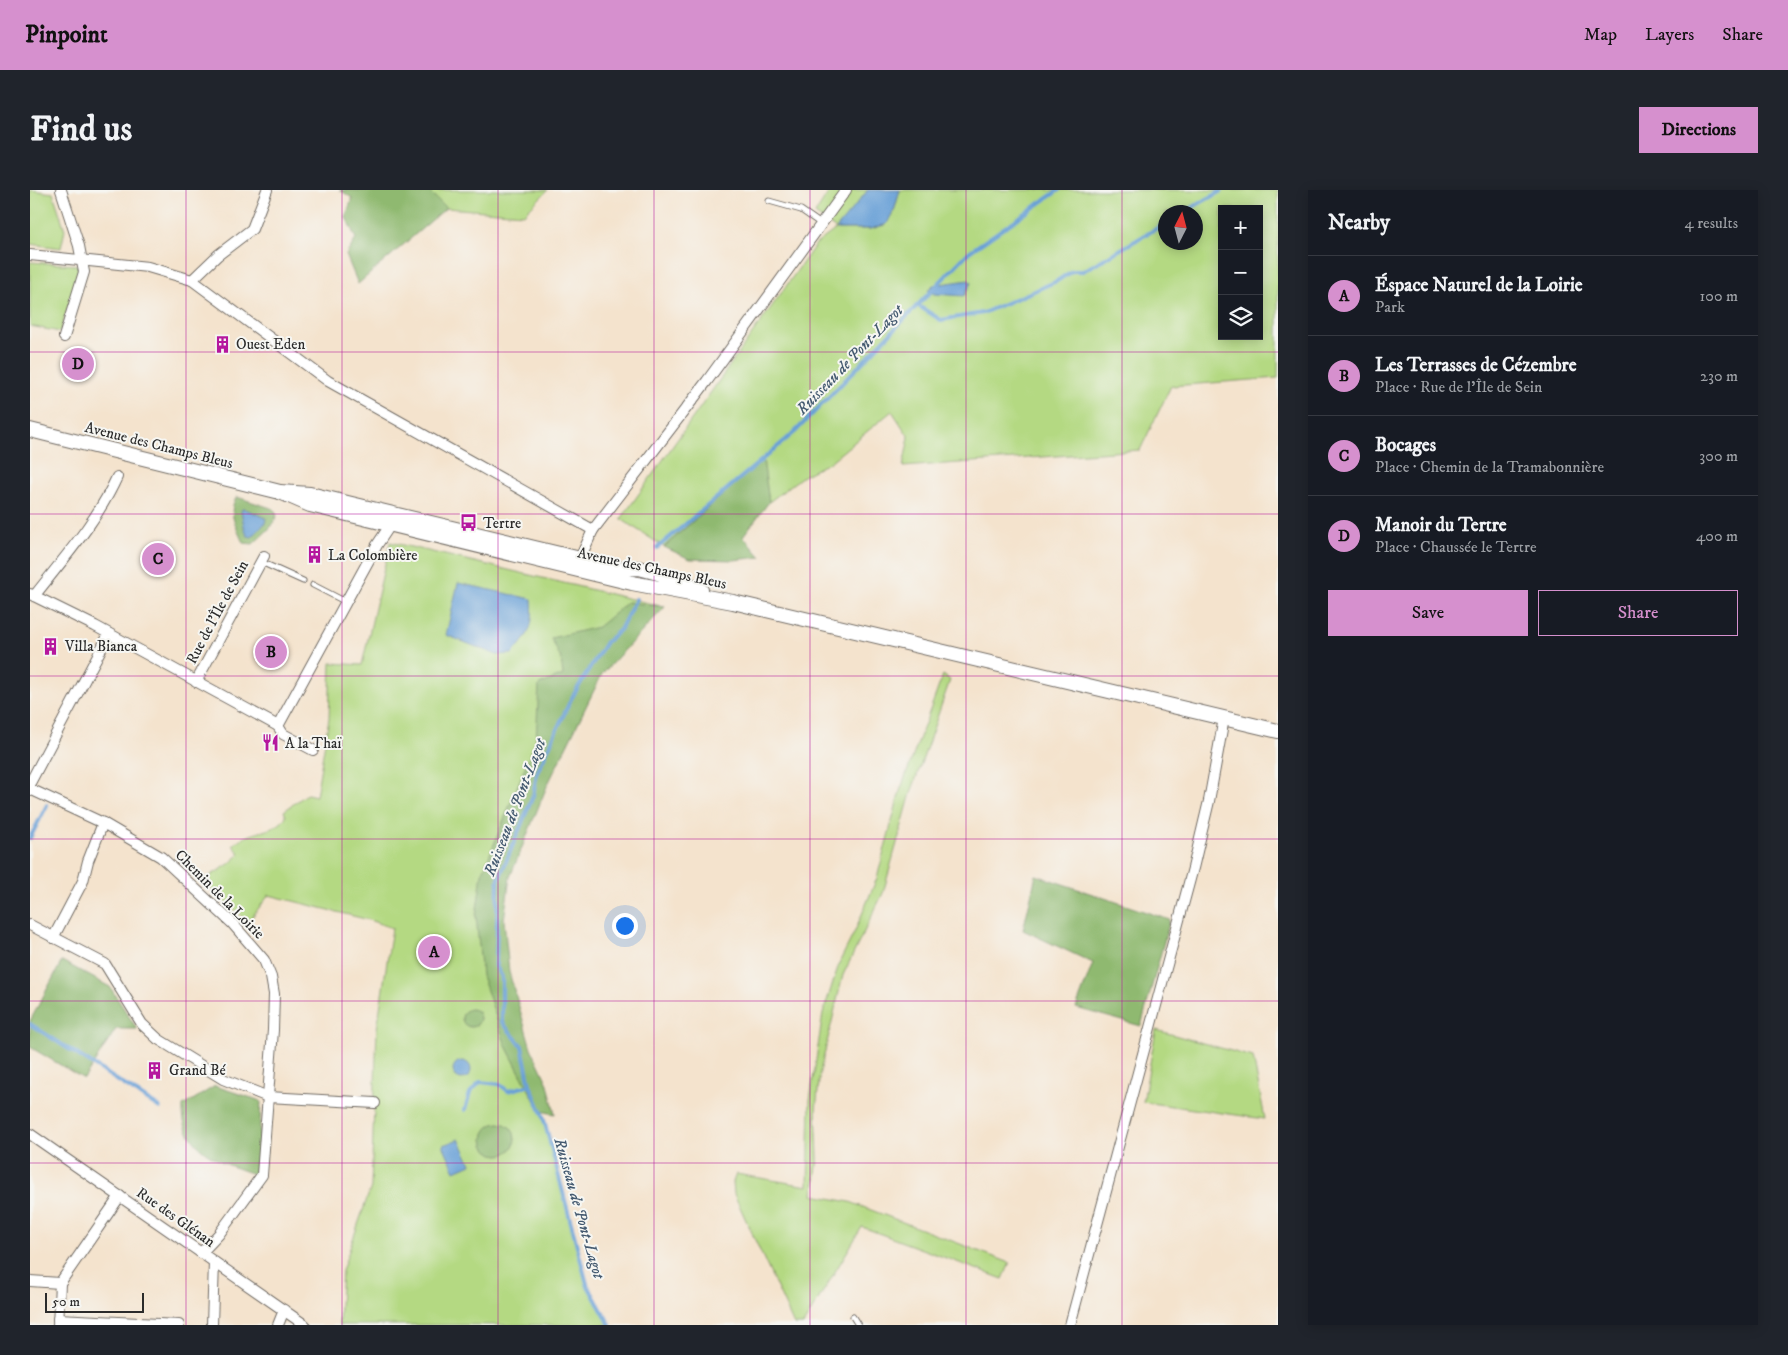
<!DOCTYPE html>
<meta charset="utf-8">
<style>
body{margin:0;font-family:"IM FELL DW Pica",serif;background:#20242c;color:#f1f3f6}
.controls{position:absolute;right:15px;top:15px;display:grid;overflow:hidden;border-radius:0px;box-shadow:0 2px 12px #0003}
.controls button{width:45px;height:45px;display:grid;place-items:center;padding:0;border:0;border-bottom:1px solid #363941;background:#171b24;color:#f1f3f6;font:25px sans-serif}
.compass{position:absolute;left:1128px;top:15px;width:45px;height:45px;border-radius:50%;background:#171b24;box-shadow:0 2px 12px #0003;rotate:6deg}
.scale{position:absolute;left:15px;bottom:12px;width:99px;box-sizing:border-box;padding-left:5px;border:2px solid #2b2b2b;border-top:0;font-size:14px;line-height:18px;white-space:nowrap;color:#2b2b2b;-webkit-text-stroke:4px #f6f6f2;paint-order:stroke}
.you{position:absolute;left:594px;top:735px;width:18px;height:18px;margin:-12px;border:4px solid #fff;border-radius:50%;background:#1a73e8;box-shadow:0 0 0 8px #1a73e833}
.badge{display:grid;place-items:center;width:32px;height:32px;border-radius:50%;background:#d690ce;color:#111;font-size:16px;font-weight:700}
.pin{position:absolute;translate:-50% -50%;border:2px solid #fff;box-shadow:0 1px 5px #0006}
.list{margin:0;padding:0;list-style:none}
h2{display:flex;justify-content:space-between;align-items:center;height:65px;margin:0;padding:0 20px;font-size:21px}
h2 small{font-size:16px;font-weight:400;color:#9ea1a6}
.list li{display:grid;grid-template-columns:32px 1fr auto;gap:15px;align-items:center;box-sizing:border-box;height:80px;padding:0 20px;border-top:1px solid #363941}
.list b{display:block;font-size:19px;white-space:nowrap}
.list p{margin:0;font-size:16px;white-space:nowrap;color:#9ea1a6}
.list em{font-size:16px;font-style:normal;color:#9ea1a6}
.actions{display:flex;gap:10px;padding:15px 20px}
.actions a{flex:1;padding:11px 0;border:1px solid #d690ce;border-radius:0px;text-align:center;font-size:18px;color:#d690ce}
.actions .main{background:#d690ce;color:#111}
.icon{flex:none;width:28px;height:28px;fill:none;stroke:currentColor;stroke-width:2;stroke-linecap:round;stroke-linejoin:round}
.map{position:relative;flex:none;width:1248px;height:1135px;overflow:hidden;border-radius:0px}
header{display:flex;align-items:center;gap:30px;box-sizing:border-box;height:70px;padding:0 25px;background:#d690ce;color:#111}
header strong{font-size:24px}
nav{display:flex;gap:28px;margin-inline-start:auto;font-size:18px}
.intro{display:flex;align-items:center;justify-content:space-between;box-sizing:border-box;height:120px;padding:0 30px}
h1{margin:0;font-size:35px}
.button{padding:12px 22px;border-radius:0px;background:#d690ce;color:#111;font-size:18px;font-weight:700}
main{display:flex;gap:30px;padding:0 30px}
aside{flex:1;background:#171b24;border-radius:0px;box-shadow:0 2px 12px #0003}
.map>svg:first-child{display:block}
</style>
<header>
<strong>Pinpoint</strong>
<nav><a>Map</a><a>Layers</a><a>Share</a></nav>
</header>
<div class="intro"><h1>Find us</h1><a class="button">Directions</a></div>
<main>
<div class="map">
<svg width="1248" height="1135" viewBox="0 0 1248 1135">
<rect width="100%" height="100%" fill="#f6f6f2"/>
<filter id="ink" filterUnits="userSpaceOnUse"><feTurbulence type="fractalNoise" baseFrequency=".02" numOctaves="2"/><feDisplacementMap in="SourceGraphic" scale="10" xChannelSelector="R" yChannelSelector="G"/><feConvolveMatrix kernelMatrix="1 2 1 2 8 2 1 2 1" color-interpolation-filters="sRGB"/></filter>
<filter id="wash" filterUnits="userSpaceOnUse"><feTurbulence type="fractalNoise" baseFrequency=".0096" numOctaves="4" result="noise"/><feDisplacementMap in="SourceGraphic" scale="20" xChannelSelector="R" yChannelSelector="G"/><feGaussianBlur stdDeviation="1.12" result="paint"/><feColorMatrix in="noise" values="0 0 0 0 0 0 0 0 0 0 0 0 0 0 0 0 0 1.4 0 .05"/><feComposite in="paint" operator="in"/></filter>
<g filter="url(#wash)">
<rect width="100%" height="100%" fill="#f4e3cd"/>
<!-- green -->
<g fill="#b4d982" stroke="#708256" fill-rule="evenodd">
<path d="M0,0L23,3L35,40L31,58L0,54Z"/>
<path d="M398,0H518L494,24L416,18Z"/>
<path d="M800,0H838L807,39H841L857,34L865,18L870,0H1248V188L1141,196L1110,260L873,277L879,247L862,221L800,272L773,286L739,312L732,269L634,357L591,329L786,54L806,39L785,24ZM1192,19H1229V146H1192ZM1136,22H1166V52H1136Z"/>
<path d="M0,72L47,75L50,79L30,142L0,136Z"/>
<path d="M360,352L635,417L597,412C565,449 510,499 506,550L448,714L446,726L500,901L513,926L557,1094L580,1135H309L312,1081L341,997L347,839L362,738L339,730L239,705L218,732L172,691L199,674L210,664L203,655C218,640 249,643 256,626L254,621L277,604L286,606L299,528L301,473L332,475Z"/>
<path d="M913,485L920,490L881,603L853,703L813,785L790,882L786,920L788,969L783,1005L820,1012L980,1073L973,1089L832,1037L773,1135H764L704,1004L703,992L706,984L778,996L780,910L793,823L810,771L825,741L847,688L870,601Z"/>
<path d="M1126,840L1223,867L1235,929L1113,912Z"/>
</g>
<!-- forest -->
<g fill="#8fb970" stroke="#5d724e">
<path d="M310,0H398L416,18L328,94L316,65L326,49L316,27L322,8Z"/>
<path d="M733,269L739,312L713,346L731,367L704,370L660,369L634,357Z"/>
<path d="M207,307L244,319L247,326L240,338L223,354L213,353C207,338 196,321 207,307Z"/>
<path d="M598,412L635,417L572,484L517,596L480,687L474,730L479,782L501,858L518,894L525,924L510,921L476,856L452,786L446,726L452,684L506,550L509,495L533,485L531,469L521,448L568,437Z"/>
<path d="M1006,685L1140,730L1111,836L1046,818L1063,773L993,740Z"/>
<path d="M32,771L80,797L107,839H86L54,889L0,857V831Z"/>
<circle cx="441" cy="828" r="9"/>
<path d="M185,896L231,911L229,958L224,984C191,974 150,957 153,916Z"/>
<circle cx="469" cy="949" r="16"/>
</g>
<!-- water -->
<g fill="#69a0d7" stroke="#4a6681">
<path d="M838,0H870L865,18L857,34L841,39H806Z"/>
<path d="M939,90L941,93L934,106L904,104L898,100L903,95Z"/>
<path d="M213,318L236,328L235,333L222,347L218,346L215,341L211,321Z"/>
<path d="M428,393L502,409C504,437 500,444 482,464L467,465L416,445Z"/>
<circle cx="432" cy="880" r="9"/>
<path d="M429,949L441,974L425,981L413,955Z"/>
</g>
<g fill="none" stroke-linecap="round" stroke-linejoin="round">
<!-- stream -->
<g stroke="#69a0d7" stroke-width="4">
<path d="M1154,22L1193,0"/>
<path d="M887,115L911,130L953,123L1027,91L1042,81H1053L1136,33"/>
<path d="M627,358L765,242L939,62L1029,0"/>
<path d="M0,648L17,615"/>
<path d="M0,834L130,918"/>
<path d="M435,920L440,903L450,892L469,894L478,901L500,895"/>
<path d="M580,1135L557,1094L513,926L500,895L492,856L472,832V787L466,776L468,691L503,606L507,583L541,509L576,452L590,440L606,409"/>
</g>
</g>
</g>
<g filter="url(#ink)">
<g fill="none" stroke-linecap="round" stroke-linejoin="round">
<defs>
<g id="lane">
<path d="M739,11L771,20L791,34"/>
<path d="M231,372L273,391"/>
<path d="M283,395L316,412"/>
<path d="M823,1127L828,1135"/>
</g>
<g id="street">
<path d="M31,0L49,56L54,82L34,147"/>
<path d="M0,65L118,77L162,90L298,191L563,340"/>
<path d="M162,90L188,65L222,39L237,0"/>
<path d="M550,375L552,364L563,340L677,191L816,0"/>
<path d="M0,404L65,436L248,536L347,355L361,334"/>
<path d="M5,405C35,367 67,331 87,287"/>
<path d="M166,492L234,366"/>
<path d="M248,536L253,544L283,560"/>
<path d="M0,593L79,444"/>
<path d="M0,599L73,633L131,667L202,733L234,770L241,787L244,804L243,840L232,985L189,1044L171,1063"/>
<path d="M0,735L75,774L112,834L128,849L193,889L238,907L345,913"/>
<path d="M23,748L53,691L58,671L73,633"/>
<path d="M0,944L275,1135"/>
<path d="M0,1091L30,1093"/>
<path d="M28,1129L149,1135"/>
<path d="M28,1135L30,1093L90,1006"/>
<path d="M182,1135L184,1072"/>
<path d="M248,1135L254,1120"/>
<path d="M1040,1135L1163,678L1179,611L1194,528"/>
</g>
<g id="secondary">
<path d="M0,240L250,302L280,304L592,379L609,378L628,383L671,400"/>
<path d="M250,302L280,315L602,393L703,412L1248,541"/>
</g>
</defs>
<!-- lane casing -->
<use href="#lane" stroke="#716b64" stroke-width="7"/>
<!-- street casing -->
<use href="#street" stroke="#716b64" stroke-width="12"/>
<!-- secondary casing -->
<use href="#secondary" stroke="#716b64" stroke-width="16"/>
<!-- lane -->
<use href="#lane" stroke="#fff" stroke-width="5"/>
<!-- street -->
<use href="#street" stroke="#fff" stroke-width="10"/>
<!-- secondary -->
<use href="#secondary" stroke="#fff" stroke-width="14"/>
</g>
</g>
<!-- grid -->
<path fill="none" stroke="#b5179e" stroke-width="1" stroke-opacity="0.55" d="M156,0V1135M312,0V1135M468,0V1135M624,0V1135M780,0V1135M936,0V1135M1092,0V1135M0,162H1248M0,324H1248M0,486H1248M0,649H1248M0,811H1248M0,973H1248"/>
<!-- icons -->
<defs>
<symbol id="building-bare" viewBox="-9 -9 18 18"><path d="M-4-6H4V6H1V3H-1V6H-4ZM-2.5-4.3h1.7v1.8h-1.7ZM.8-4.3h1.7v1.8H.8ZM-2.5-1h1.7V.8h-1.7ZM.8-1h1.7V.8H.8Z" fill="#b5179e" stroke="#f6f6f2" stroke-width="2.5" paint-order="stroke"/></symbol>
<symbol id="bus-bare" viewBox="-9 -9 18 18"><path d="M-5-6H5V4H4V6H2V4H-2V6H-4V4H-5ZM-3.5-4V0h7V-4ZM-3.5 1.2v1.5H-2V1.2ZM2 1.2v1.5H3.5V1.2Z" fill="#b5179e" stroke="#f6f6f2" stroke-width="2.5" paint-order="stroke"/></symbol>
<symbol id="restaurant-bare" viewBox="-9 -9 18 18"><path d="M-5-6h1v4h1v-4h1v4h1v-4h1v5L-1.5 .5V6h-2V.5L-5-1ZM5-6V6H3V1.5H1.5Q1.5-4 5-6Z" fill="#b5179e" stroke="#f6f6f2" stroke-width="2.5" paint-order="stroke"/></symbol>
</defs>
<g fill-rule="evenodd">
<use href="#building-bare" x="180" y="142" width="25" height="25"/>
<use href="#bus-bare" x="426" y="320" width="25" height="25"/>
<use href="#building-bare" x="272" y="352" width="25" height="25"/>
<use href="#building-bare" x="8" y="444" width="25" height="25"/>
<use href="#restaurant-bare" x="228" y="540" width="25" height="25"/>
<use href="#building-bare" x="112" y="868" width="25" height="25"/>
</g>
<g text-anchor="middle" stroke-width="4" stroke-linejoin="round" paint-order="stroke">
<!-- poi labels -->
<g font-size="15" fill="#2b2b2b" stroke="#f6f6f2" text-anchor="start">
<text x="206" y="159">Ouest Eden</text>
<text x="453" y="338">Tertre</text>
<text x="298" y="370">La Colombière</text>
<text x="35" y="461">Villa Bianca</text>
<text x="255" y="558">A la Thaï</text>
<text x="139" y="885">Grand Bé</text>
</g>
<!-- street labels -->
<g font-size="15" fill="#2b2b2b" stroke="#f6f6f2">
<text transform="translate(129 255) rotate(14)" y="5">Avenue des Champs Bleus</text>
<text transform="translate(622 378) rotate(12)" y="5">Avenue des Champs Bleus</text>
<text transform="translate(187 422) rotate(-62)" y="5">Rue de l'Île de Sein</text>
<text transform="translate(190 704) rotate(45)" y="5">Chemin de la Loirie</text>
<text transform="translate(146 1027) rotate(35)" y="5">Rue des Glénan</text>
</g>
<!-- water labels -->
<g font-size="16" font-style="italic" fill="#445a70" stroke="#f6f6f2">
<text transform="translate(819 169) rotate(-46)" y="6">Ruisseau de Pont-Lagot</text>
<text transform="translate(484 617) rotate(-69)" y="6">Ruisseau de Pont-Lagot</text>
<text transform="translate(550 1018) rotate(74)" y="6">Ruisseau de Pont-Lagot</text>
</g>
</g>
</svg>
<div class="controls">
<button>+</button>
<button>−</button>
<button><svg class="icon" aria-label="layers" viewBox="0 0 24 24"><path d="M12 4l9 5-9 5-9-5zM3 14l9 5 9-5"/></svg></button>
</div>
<svg class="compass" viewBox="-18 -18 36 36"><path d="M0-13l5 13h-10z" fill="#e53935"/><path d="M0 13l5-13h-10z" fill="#9ea1a6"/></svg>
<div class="scale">50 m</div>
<div class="you"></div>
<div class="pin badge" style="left:404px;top:762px">A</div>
<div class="pin badge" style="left:241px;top:462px">B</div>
<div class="pin badge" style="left:128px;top:369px">C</div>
<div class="pin badge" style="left:48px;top:174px">D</div>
</div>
<aside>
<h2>Nearby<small>4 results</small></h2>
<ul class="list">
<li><span class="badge">A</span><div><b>Éspace Naturel de la Loirie</b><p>Park</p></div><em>100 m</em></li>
<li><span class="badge">B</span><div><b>Les Terrasses de Cézembre</b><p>Place · Rue de l'Île de Sein</p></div><em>230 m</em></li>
<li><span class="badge">C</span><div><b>Bocages</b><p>Place · Chemin de la Tramabonnière</p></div><em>300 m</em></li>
<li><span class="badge">D</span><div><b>Manoir du Tertre</b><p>Place · Chaussée le Tertre</p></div><em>400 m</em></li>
</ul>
<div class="actions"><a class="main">Save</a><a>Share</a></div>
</aside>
</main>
